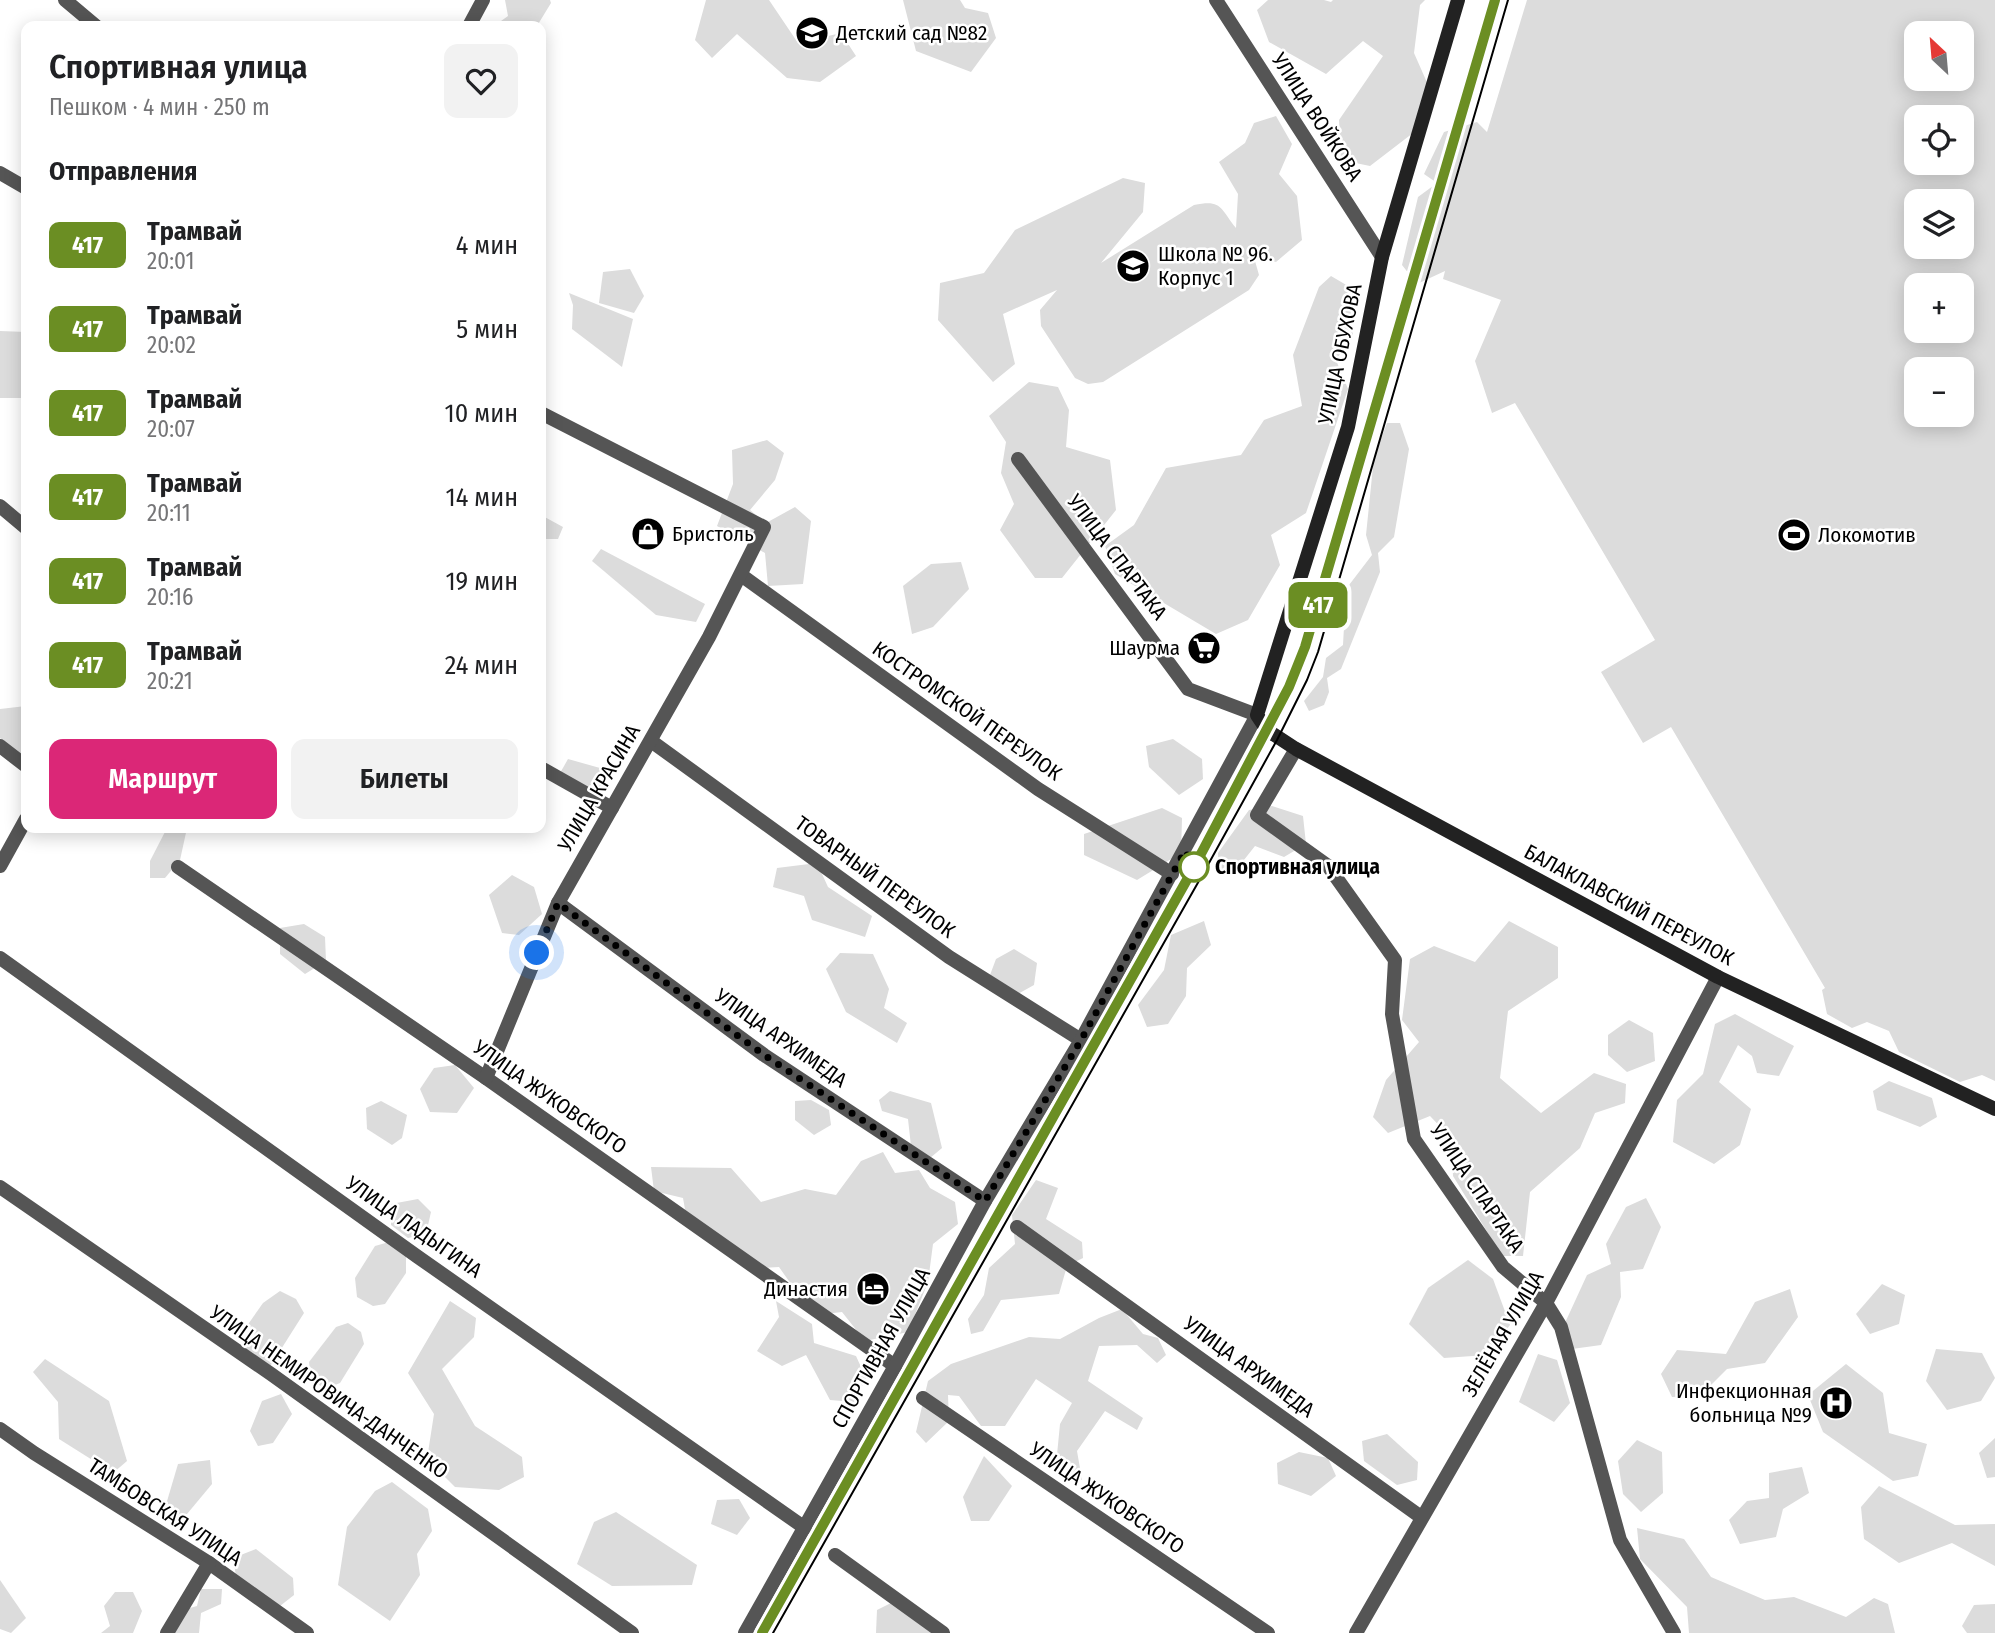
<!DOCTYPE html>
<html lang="ru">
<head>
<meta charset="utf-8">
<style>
  :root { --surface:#fff; --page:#f2f2f2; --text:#202124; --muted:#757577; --accent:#db2777 }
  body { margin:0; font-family:"Fira Sans Condensed",sans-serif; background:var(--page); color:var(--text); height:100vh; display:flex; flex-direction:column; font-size:26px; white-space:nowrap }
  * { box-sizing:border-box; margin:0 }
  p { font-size:23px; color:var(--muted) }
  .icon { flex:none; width:38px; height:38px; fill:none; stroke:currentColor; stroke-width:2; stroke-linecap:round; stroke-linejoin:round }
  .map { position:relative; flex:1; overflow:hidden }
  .side { position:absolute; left:21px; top:21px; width:525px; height:812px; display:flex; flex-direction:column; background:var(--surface); border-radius:14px; box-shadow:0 4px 18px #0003 }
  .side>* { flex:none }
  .badge { padding:0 14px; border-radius:10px; font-size:24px; line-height:46px }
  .needle { width:46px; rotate:334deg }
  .controls { position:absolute; left:1904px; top:21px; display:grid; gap:14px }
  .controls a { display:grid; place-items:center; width:70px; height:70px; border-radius:14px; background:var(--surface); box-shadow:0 4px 18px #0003; font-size:35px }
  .you { position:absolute; width:35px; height:35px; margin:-18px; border:5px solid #fff; border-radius:50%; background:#1a73e8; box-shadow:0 0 0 10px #1a73e833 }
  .map>.badge { position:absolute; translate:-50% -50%; box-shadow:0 0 0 4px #fff }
  h2 { padding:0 28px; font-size:26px; line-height:63px }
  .round { display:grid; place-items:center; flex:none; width:74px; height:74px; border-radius:14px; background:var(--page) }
  .head { display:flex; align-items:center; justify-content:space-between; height:119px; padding:0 28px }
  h1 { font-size:33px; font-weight:600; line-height:52px }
  .cta { display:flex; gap:14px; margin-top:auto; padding:14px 28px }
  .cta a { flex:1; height:80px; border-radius:14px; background:var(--accent); color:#fff; font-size:28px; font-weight:600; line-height:80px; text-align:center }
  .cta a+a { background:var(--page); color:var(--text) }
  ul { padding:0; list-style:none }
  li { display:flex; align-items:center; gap:21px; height:84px; padding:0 28px }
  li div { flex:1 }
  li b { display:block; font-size:26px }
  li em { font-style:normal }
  li .badge { min-width:77px; font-weight:700; text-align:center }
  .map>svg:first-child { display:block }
  .green { fill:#dcdcdc; fill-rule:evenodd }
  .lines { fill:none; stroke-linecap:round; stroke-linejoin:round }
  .street { stroke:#555; stroke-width:14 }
  .secondary { stroke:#222; stroke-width:14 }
  .tram { stroke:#000; stroke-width:2 }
  .line-casing { stroke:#fff; stroke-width:16 }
  .line { stroke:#6b8e23; stroke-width:10 }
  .walk { stroke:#000; stroke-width:7; stroke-dasharray:0 12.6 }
  .stop-dot { fill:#fff; stroke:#6b8e23; stroke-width:3.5 }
  .labels { text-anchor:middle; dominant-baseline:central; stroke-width:5; stroke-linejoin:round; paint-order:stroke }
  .poi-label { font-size:21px; fill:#000; stroke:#fff; text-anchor:start }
  .street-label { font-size:21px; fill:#000; stroke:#fff }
  .stop-label { font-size:21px; font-weight:bold; fill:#000; stroke:#fff; text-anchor:start }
</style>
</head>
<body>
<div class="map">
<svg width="1995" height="1633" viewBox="0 0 1995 1633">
  <rect width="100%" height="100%" fill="#fff"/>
  <g class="green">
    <polygon points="505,0 550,0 551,3 537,26 494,26 508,16"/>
    <polygon points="706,0 769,0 798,43 841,33 856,56 820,82 787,78 737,34 712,58 695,40"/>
    <polygon points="903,0 960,0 965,8 988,13 996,38 971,72 916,51"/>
    <polygon points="1268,0 1324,0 1331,2 1333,0 1425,0 1420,5 1414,53 1429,87 1413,133 1370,166 1341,160 1339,120 1383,56 1363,41 1326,74 1269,42 1257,10"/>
    <path d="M1527 0H1995V1081L1982 1075 1960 1082 1899 1052 1889 1031 1867 1022 1852 1028 1827 1014 1822 990 1825 988 1671 727 1643 743 1601 672 1655 640 1515 403 1492 413 1475 361 1501 300 1443 279 1445 271 1417 284 1402 265 1418 197 1437 183 1424 174 1444 132 1477 122 1487 132ZM1962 33V79H1916V33ZM1962 117V163H1916V117ZM1916 201H1962V247H1916ZM1916 285H1962V331H1916ZM1962 369V415H1916V369Z"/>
    <path d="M1276 116 1292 144 1279 174 1297 196 1302 240 1276 262 1253 254 1259 275 1249 290 1103 382 1088 384 1075 378 1041 326 1040 310 1057 290 1003 314 1015 364 993 382 938 320 940 283 984 273 1015 230 1123 178 1145 183 1143 212 1101 263 1194 205C1222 199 1220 208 1236 228L1238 194 1219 162 1245 143 1254 123Z"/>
    <polygon points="630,269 644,296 634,313 599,303 603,272"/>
    <polygon points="1331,276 1348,286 1353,335 1336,360 1348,389 1306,513 1271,535 1280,565 1248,620 1216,634 1115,574 1105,546 1134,525 1166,468 1241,455 1264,420 1302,406 1293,355 1319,287"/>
    <polygon points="569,293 633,319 622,367 572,329 573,305"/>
    <polygon points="0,331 26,332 26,398 0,398"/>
    <polygon points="1029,382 1058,387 1069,410 1066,447 1110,460 1116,510 1062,578 1035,578 1000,530 1014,504 1001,473 1006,442 989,416"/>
    <polygon points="1387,423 1400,423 1409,449 1394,537 1378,553 1380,572 1341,669 1327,678 1329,692 1324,705 1309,711 1304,701 1323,677 1326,658 1343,645 1346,589 1372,555 1366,535 1374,457"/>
    <polygon points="767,440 784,453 775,480 750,510 766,523 795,507 811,521 803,584 768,586 765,553 717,526 733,484 732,450"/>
    <polygon points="541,515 563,527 558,539 541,539"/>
    <polygon points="601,549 705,604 696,622 656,615 592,561"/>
    <polygon points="961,562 969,589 933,627 912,634 903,586 931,564"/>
    <polygon points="26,706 26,755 21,757 0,738 0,709"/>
    <polygon points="1173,739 1202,759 1203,779 1179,795 1149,767 1146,746"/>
    <polygon points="568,759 600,768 603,787 581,798 555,782"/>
    <polygon points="1272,806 1303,816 1306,844 1284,857 1255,846 1236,870 1219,871 1218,853 1249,810"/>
    <polygon points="1162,808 1182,818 1181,853 1137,880 1084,855 1084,834"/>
    <polygon points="167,828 187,828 180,860 165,878 150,878 150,861"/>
    <polygon points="817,863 828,887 872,916 865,937 812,920 804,896 773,887 777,868"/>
    <polygon points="512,875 534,887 542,914 519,935 502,933 489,895"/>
    <polygon points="1204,921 1211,945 1187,968 1186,996 1168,1024 1147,1027 1138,1005 1164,970 1171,935"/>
    <polygon points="1509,921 1558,947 1558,978 1508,1011 1500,1078 1541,1113 1594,1073 1626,1084 1625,1103 1595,1113 1580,1148 1530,1192 1523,1256 1502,1256 1453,1176 1451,1138 1430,1116 1388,1133 1373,1117 1386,1080 1419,1042 1402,1020 1410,959 1434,946 1475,962"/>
    <polygon points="304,924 325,937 326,961 305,974 280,954 280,928"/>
    <polygon points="1014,949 1037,963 1034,985 1009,999 987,983 996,959"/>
    <polygon points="840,953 873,954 889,989 884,1008 907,1023 897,1043 846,1012 826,969"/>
    <polygon points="1735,1014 1794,1046 1779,1076 1757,1073 1752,1056 1738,1045 1719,1082 1751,1109 1740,1145 1714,1164 1673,1142 1677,1100 1703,1074 1715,1024"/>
    <polygon points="1629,1020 1653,1033 1655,1061 1627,1072 1608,1055 1608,1035"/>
    <polygon points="455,1065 474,1088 457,1113 430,1112 420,1089 434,1068"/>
    <polygon points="1889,1081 1932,1098 1937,1117 1920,1127 1877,1110 1873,1091"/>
    <polygon points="890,1091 931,1103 942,1148 930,1158 911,1146 908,1119 882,1111 879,1100"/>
    <polygon points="811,1100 829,1110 831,1125 814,1135 795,1120 795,1101"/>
    <polygon points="381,1101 407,1115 402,1138 392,1145 367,1129 366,1108"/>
    <polygon points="883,1152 895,1173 919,1170 930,1188 955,1202 958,1224 933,1244 928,1282 908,1332 865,1341 842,1312 824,1314 798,1294 779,1267 762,1268 686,1215 683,1198 654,1191 651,1167 731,1168 761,1202 805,1189 836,1195 861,1161"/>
    <polygon points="1036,1180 1058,1188 1046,1219 1082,1242 1083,1258 1067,1266 1059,1294 1001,1300 983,1331 971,1334 968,1319 984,1295 989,1268 1015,1244 1012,1215"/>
    <polygon points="1646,1198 1661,1227 1643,1269 1620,1272 1621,1297 1601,1345 1572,1349 1564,1325 1587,1275 1611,1264 1606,1244 1626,1207"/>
    <polygon points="418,1199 431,1212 426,1234 408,1238 391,1225 391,1204"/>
    <polygon points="389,1242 406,1255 406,1273 385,1304 373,1306 357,1297 355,1278 375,1246"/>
    <polygon points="1468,1260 1493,1279 1510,1325 1487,1355 1444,1358 1409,1324 1428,1288"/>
    <polygon points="1882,1284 1905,1295 1899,1324 1870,1334 1856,1314"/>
    <polygon points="1790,1289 1798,1317 1765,1363 1727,1369 1700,1396 1672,1397 1661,1374 1677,1350 1726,1354 1755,1302"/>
    <polygon points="280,1291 296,1299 304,1313 271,1365 256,1367 243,1358 242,1333 263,1303"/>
    <polygon points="450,1301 476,1318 474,1337 442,1369 475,1426 522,1457 524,1477 499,1490 455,1487 427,1459 434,1414 408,1373"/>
    <polygon points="776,1301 812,1324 814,1343 856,1356 866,1378 854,1402 830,1400 806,1355 782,1366 757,1351 779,1317"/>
    <polygon points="1122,1309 1143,1334 1158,1338 1166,1355 1157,1363 1137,1345 1099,1346 1088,1381 1143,1418 1137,1430 1105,1411 1077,1451 1082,1480 1056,1465 1060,1424 1072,1403 1036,1379 1005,1426 981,1426 959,1396 948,1395 949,1421 926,1443 916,1432 928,1381 951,1364 1029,1337 1060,1339 1099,1318"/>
    <polygon points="348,1323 361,1332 364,1344 340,1383 325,1389 311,1379 309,1362 336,1327"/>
    <polygon points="1936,1349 1982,1353 1995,1378 1981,1401 1947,1410 1926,1381"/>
    <polygon points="1538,1354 1557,1360 1570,1403 1554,1422 1519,1402"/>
    <polygon points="45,1359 109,1401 127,1461 113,1473 59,1439 58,1402 33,1372"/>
    <polygon points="1846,1364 1883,1393 1889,1433 1927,1444 1918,1476 1893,1481 1823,1432 1808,1395"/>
    <polygon points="281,1394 292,1414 273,1443 258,1446 250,1431 262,1401"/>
    <polygon points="1387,1434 1418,1462 1417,1480 1397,1485 1364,1461 1362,1441"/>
    <polygon points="1995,1438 1995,1477 1987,1478 1979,1453"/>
    <polygon points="1637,1440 1662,1452 1663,1493 1641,1512 1623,1494 1618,1461"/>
    <polygon points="1299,1452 1328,1458 1336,1476 1311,1496 1278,1484 1277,1463"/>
    <polygon points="984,1456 1012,1486 989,1521 971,1521 963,1497"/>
    <polygon points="210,1460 212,1484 182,1520 165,1508 178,1464"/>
    <polygon points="1802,1467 1809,1493 1783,1509 1776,1537 1740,1544 1729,1520 1747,1501 1769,1498 1769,1473"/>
    <polygon points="392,1482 428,1509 432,1531 417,1554 420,1575 390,1621 338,1585 347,1527 375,1491"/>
    <polygon points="1879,1486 1955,1525 1995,1524 1995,1566 1952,1543 1899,1563 1864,1539 1861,1507"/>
    <polygon points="739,1499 750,1518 737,1535 711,1524 717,1500"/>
    <polygon points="616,1512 697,1565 692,1585 612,1586 577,1564 594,1522"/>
    <polygon points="1637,1528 1684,1539 1711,1577 1765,1600 1794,1597 1846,1617 1874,1598 1888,1604 1895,1633 1689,1633 1687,1607 1640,1559"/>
    <polygon points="256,1549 293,1578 294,1595 280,1606 236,1576 233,1558"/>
    <polygon points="0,1580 26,1618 11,1633 0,1629"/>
    <polygon points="201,1589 222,1589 221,1604 201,1613 199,1633 163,1633 176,1612 197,1606"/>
    <polygon points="115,1592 133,1592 142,1611 133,1633 101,1633 110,1626 104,1606"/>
    <polygon points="893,1602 935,1633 876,1633 877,1610"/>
    <polygon points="1995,1604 1995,1633 1967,1633 1962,1626 1974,1605"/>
  </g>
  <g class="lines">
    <g class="street">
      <polyline points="65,0 96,26"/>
      <polyline points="1216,0 1382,257"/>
      <polyline points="469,26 483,0"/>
      <polyline points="0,173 26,188"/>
      <polyline points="0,506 26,528"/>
      <polyline points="741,575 1038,789 1172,874"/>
      <polyline points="651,741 949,957 1081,1040"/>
      <polyline points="0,746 26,766"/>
      <polyline points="1296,749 1257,815 1328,866 1395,960 1392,1014 1414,1139 1503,1267 1546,1303 1561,1327 1620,1540 1674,1633"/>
      <polyline points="541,768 612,808"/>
      <polyline points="0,866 26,819"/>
      <polyline points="178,867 486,1078 895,1366"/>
      <polyline points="558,903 764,1055 985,1201"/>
      <polyline points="0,958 418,1257 805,1528"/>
      <polyline points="486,1078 558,903 709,637 764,527 541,413"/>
      <polyline points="0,1187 271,1374 632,1633"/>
      <polyline points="1017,1227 1421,1517"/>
      <polyline points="923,1398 1268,1633"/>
      <polyline points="0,1429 34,1453 209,1563 307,1633"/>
      <polyline points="835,1555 943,1633"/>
      <polyline points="167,1633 209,1563"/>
      <polyline points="745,1633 895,1366 985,1201 1081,1040 1257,715 1188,689 1018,459"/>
      <polyline points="1356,1633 1546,1303 1718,977"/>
    </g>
    <polyline class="secondary" points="1458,0 1382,257 1348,427 1257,715 1267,730 1296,749 1718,977 1995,1109"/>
    <g class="tram">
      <polyline points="1005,1203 1193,869 1289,687 1305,647 1495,0"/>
      <polyline points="773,1633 1204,872 1277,740 1307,680 1318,652 1508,0"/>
    </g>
  </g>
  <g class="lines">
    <defs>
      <polyline id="line" points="762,1633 1193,869 1289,687 1305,647 1495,0"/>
    </defs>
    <use href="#line" class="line-casing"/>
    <use href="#line" class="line"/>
    <polyline class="walk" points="537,953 558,903 764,1055 985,1201 1081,1040 1185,851 1194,867"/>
  </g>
  <defs>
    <symbol id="school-disc" viewBox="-11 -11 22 22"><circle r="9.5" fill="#000" stroke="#fff"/><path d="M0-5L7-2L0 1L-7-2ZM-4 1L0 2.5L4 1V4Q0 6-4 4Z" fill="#fff"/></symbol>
    <symbol id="shop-disc" viewBox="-11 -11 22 22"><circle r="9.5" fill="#000" stroke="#fff"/><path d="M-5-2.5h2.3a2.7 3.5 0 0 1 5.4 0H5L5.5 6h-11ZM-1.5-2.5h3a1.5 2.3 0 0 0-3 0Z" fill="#fff"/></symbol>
    <symbol id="stadium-disc" viewBox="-11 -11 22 22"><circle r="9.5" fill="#000" stroke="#fff"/><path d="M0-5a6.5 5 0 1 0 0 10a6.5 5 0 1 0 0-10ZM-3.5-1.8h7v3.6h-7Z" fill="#fff"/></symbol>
    <symbol id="supermarket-disc" viewBox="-11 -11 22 22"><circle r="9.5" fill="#000" stroke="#fff"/><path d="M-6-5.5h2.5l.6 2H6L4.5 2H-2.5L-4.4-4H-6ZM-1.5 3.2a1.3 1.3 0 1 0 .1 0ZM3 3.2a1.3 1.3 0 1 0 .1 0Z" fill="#fff"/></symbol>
    <symbol id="hotel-disc" viewBox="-11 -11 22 22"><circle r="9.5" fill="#000" stroke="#fff"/><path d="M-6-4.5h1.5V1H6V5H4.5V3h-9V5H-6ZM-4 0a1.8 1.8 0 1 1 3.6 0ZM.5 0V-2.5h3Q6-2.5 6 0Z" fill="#fff"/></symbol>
    <symbol id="hospital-disc" viewBox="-11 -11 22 22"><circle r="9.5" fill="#000" stroke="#fff"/><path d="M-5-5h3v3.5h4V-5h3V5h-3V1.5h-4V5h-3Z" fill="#fff"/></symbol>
  </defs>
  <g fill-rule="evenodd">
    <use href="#school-disc" x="793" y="14" width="38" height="38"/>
    <use href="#school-disc" x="1114" y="247" width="38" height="38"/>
    <use href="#shop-disc" x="629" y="515" width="38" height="38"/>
    <use href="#stadium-disc" x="1775" y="516" width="38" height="38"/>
    <use href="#supermarket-disc" x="1185" y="629" width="38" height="38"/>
    <use href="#hotel-disc" x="854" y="1270" width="38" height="38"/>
    <use href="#hospital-disc" x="1817" y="1384" width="38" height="38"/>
  </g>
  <circle class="stop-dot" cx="1194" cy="867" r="14"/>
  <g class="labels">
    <g class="poi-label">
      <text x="836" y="33">Детский сад №82</text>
      <text x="1158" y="254">Школа № 96.<tspan x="1158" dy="24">Корпус 1</tspan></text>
      <text x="672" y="534">Бристоль</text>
      <text x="1818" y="535">Локомотив</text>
      <text x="1180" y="648" text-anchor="end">Шаурма</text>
      <text x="848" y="1289" text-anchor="end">Династия</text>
      <text x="1812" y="1391" text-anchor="end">Инфекционная<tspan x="1812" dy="24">больница №9</tspan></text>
    </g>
    <g class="street-label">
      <text transform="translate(1317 117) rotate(57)">УЛИЦА ВОЙКОВА</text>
      <text transform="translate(1340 354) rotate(-78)">УЛИЦА ОБУХОВА</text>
      <text transform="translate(1117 557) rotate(53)">УЛИЦА СПАРТАКА</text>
      <text transform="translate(967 711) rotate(35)">КОСТРОМСКОЙ ПЕРЕУЛОК</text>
      <text transform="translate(599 788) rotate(-60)">УЛИЦА КРАСИНА</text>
      <text transform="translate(875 877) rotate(36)">ТОВАРНЫЙ ПЕРЕУЛОК</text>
      <text transform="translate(1629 905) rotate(28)">БАЛАКЛАВСКИЙ ПЕРЕУЛОК</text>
      <text transform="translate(781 1038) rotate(35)">УЛИЦА АРХИМЕДА</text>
      <text transform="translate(550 1097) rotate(35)">УЛИЦА ЖУКОВСКОГО</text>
      <text transform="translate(1477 1188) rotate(56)">УЛИЦА СПАРТАКА</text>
      <text transform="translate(414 1227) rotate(35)">УЛИЦА ЛАДЫГИНА</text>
      <text transform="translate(1503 1334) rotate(-60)">ЗЕЛЁНАЯ УЛИЦА</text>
      <text transform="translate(881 1348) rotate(-61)">СПОРТИВНАЯ УЛИЦА</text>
      <text transform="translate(1249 1367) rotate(36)">УЛИЦА АРХИМЕДА</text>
      <text transform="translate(329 1392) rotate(35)">УЛИЦА НЕМИРОВИЧА-ДАНЧЕНКО</text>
      <text transform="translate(1107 1498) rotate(34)">УЛИЦА ЖУКОВСКОГО</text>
      <text transform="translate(165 1512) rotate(33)">ТАМБОВСКАЯ УЛИЦА</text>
    </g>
    <g class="stop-label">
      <text x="1215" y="867">Спортивная улица</text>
    </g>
  </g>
</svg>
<div class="controls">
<a><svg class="needle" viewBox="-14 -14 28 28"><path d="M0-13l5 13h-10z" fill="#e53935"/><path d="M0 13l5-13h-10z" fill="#757577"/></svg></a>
<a><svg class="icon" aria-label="locate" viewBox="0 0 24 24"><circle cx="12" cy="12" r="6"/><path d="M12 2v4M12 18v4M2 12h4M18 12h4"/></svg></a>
<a><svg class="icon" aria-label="layers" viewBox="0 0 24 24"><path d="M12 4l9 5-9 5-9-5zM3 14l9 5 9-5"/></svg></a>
<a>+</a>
<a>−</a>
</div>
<div class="you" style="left:537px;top:953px"></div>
<b class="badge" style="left:1318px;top:605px;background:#6b8e23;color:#fff">417</b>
<section class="side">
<div class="head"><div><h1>Спортивная улица</h1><p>Пешком · 4 мин · 250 m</p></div><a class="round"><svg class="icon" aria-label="heart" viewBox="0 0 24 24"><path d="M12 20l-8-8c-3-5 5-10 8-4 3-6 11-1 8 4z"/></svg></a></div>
<h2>Отправления</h2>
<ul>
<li><span class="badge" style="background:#6b8e23;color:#fff">417</span><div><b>Трамвай</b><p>20:01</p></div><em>4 мин</em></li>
<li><span class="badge" style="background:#6b8e23;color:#fff">417</span><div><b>Трамвай</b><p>20:02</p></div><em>5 мин</em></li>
<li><span class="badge" style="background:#6b8e23;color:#fff">417</span><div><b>Трамвай</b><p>20:07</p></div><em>10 мин</em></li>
<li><span class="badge" style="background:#6b8e23;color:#fff">417</span><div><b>Трамвай</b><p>20:11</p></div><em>14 мин</em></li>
<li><span class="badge" style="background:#6b8e23;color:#fff">417</span><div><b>Трамвай</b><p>20:16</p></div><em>19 мин</em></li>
<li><span class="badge" style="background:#6b8e23;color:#fff">417</span><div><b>Трамвай</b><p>20:21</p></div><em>24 мин</em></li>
</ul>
<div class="cta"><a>Маршрут</a><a>Билеты</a></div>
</section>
</div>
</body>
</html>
